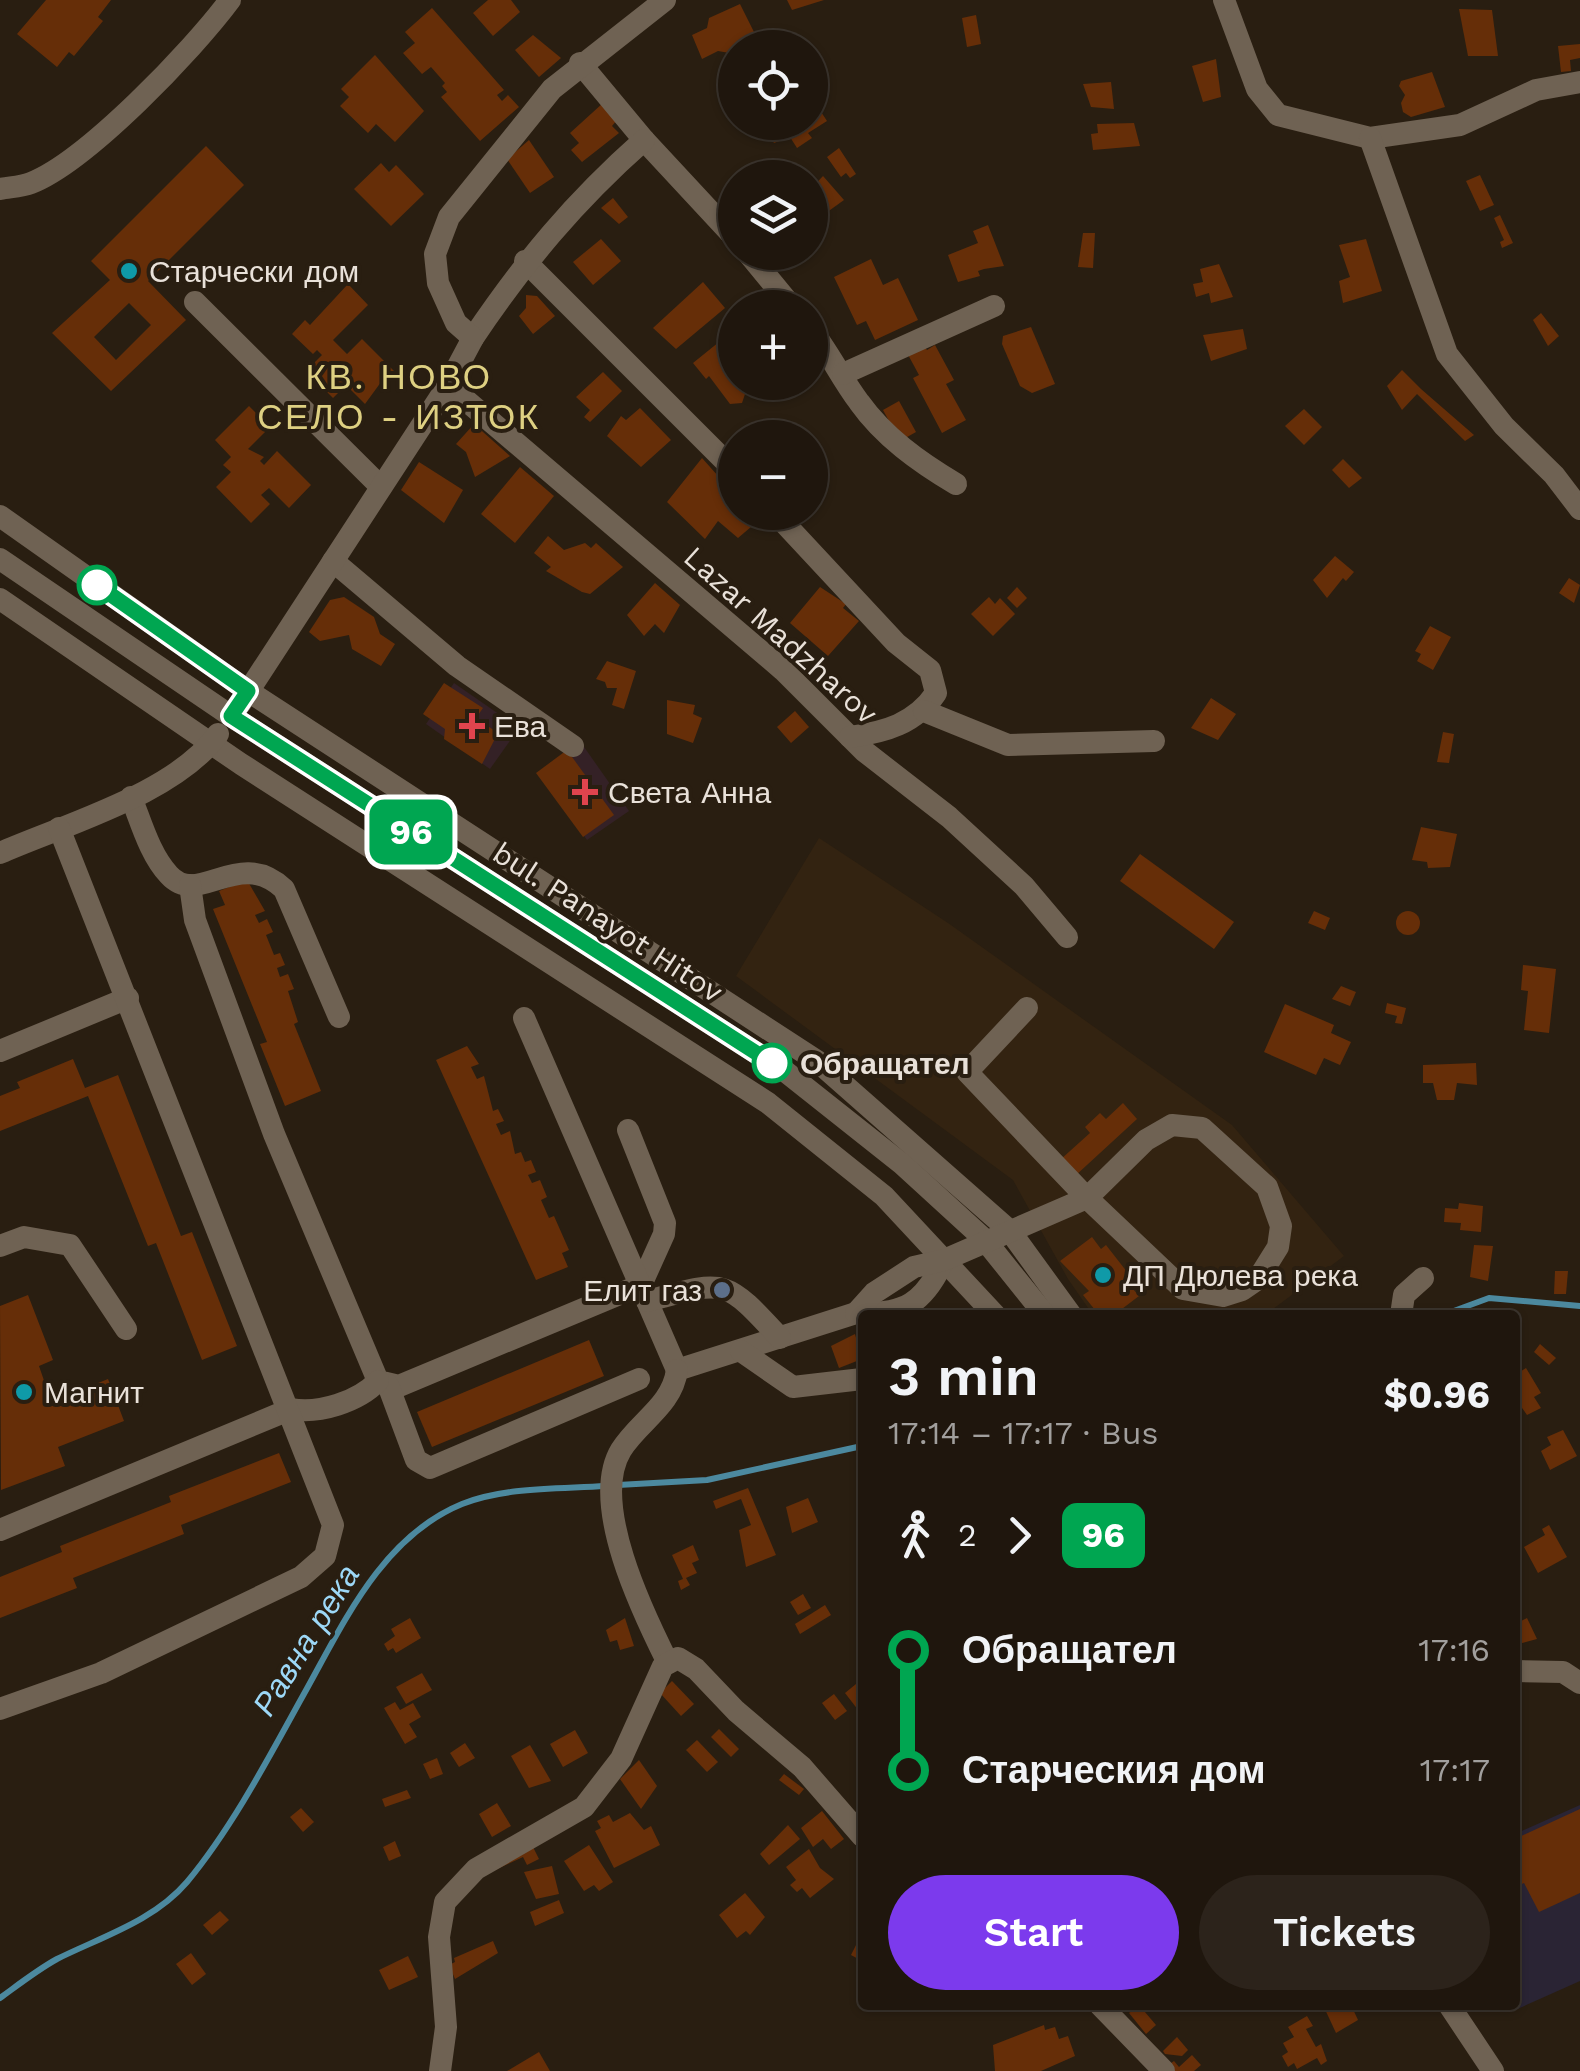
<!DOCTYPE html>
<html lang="en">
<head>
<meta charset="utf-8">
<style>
  :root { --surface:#1f160d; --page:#2c231b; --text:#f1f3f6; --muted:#a19f9d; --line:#3c352e; --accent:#7c3aed }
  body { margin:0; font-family:"Work Sans",sans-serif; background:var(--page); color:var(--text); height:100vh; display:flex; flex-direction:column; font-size:38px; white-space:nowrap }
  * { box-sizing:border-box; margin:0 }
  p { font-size:32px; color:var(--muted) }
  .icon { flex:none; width:55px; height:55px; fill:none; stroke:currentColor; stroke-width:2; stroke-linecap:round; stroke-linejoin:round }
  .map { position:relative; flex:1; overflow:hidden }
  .drawer { position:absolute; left:858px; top:1310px; width:662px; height:700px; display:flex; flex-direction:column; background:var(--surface); border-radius:10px; box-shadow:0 2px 8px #0004,0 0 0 2px var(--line) }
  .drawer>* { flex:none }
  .badge { padding:0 20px; border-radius:15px; font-size:35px; line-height:65px }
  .fabs { position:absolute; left:718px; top:30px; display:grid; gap:20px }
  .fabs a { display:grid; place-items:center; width:110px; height:110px; border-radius:50%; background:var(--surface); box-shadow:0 2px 8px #0004,0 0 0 2px var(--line); font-size:50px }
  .map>.badge { position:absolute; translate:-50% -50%; box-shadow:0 0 0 5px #fff }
  .legs { display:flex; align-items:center; gap:15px; height:110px; padding:0 30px; font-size:32px }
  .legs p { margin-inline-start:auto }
  .summary { display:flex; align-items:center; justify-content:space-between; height:170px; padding:0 30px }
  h1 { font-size:55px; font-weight:600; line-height:75px }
  .button { display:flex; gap:20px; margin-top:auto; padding:20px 30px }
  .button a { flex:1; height:115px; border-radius:60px; background:var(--accent); color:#fff; font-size:40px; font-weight:600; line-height:115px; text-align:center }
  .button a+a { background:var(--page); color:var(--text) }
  ul { padding:0 30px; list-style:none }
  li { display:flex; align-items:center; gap:35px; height:120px; font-size:38px }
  li i { display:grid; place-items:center; width:15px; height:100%; margin:0 12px; background:currentColor }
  li i::after { content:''; width:25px; height:25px; margin:-12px; border:8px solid; border-radius:50%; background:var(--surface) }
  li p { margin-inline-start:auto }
  li:first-child i { background:linear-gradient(#0000 50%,currentColor 0) }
  li:last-child i { background:linear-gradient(currentColor 50%,#0000 0) }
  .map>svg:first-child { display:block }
  .commercial { fill:#2a2434 }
  .built { fill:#332311 }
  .medical { fill:#342126 }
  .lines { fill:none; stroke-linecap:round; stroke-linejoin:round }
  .stream { stroke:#4c899f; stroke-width:6 }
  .building { fill:#662e08; fill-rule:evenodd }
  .minor { stroke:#6f6253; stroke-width:22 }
  .line-1-casing { stroke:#fff; stroke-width:22 }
  .line-1 { stroke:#00a651; stroke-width:15 }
  .culture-dot { fill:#0f9aa8; stroke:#291e11; stroke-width:4 }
  .stop-1-dot { fill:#fff; stroke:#00a651; stroke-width:5 }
  .health-dot { fill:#e0444e; stroke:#291e11; stroke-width:4 }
  .service-dot { fill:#5c6f8a; stroke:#291e11; stroke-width:4 }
  .labels { text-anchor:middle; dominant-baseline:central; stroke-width:8; stroke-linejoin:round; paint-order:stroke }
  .poi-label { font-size:30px; fill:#e9e1d9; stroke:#291e11; text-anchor:start }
  .street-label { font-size:30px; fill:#e9e1d9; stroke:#291e11 }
  .stop-label { font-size:30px; font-weight:bold; fill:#e9e1d9; stroke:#291e11; text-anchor:start }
  .water-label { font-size:32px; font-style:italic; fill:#9dd8f7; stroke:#291e11 }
  .quarter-label { font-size:35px; letter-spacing:2.5px; fill:#ded082; stroke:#291e11 }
</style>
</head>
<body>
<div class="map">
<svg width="1580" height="2071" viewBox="0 0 1580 2071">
  <rect width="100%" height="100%" fill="#291e11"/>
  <polygon class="commercial" points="1580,1805 1580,1981 1513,2011 1509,2005 1515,2005 1515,1834"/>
  <polygon class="built" points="819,838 948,923 1232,1125 1344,1256 1265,1315 1093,1315 1068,1279 1013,1180 736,976"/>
  <g class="medical">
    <polygon points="454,683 519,728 490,769 426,724"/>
    <polygon points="582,744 629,811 587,840 540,774"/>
  </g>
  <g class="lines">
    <g class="stream">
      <polyline points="1443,1315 1489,1298 1580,1306"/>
      <polyline points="618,1485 707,1480 862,1446"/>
      <path d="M0 1998C18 1985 37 1970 57 1959 101 1937 154 1921 187 1882 231 1829 267 1761 300 1701 341 1629 379 1538 462 1504 504 1487 560 1489 605 1486"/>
    </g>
  </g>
  <g class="building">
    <polygon points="46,0 111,0 98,17 103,21 74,56 69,52 57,67 17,34"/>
    <polygon points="488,0 511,0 520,12 493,36 473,13"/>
    <polygon points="787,0 824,0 792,10"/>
    <polygon points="740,4 759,42 735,48 735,54 718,51 702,59 692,35 707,28 709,18"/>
    <polygon points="432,8 504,90 497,95 502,101 508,95 519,107 480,141 441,97 447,92 442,86 445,83 431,67 422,74 403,53 415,43 405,32"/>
    <polygon points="1459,9 1492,10 1498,56 1468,56"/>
    <polygon points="976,15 981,44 967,47 962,18"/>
    <polygon points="533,35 561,58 539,77 515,50"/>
    <polygon points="1580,44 1580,58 1570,60 1571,71 1561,72 1558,46"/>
    <polygon points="375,55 424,111 395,142 376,124 368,133 340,106 349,97 341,89"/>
    <polygon points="1216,59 1221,97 1203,102 1192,66"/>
    <polygon points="1432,72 1445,107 1411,117 1403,112 1401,103 1405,95 1399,86 1401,81"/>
    <polygon points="1111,82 1114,109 1091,107 1083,84"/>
    <polygon points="810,95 827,121 808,133 812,138 797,148 790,137 774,143 765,129 770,122 810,122"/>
    <polygon points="603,103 617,120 612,126 619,133 582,162 571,150 579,143 570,133"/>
    <polygon points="1134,123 1140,146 1093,150 1091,134 1098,133 1097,124"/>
    <polygon points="529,140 554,177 530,193 507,159"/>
    <path d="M206 146 244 185 148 281 186 320 111 391 52 333 110 280 91 261ZM129 303 151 325 116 360 94 337Z"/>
    <polygon points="839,148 856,174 850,178 846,173 841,177 827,157"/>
    <polygon points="381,163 389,172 396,165 424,194 391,226 354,189"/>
    <polygon points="1480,175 1494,205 1480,211 1466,181"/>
    <polygon points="823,176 844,200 819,218 810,209 810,190"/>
    <polygon points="613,198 628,217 619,224 601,208"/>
    <polygon points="1500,215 1513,243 1502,248 1500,242 1504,240 1494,218"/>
    <polygon points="988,225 1004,266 984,269 978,271 980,276 958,282 948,255 978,243 973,231"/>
    <polygon points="1083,233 1095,233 1093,268 1078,267"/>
    <polygon points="601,239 621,261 593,285 573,262"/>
    <polygon points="1366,239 1382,291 1343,303 1339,281 1350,277 1339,245"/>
    <polygon points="871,259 883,285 898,278 918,320 875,340 866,321 857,325 834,277"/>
    <polygon points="1219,264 1233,297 1211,303 1209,293 1196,297 1193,284 1203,282 1200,269"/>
    <polygon points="703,282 725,308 676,349 653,328"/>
    <polygon points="348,284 368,305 333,340 347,354 362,339 396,373 387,382 384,378 365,404 346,385 333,398 306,371 322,355 317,350 313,354 292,334 305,320 310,325"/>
    <polygon points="526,295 537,296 555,316 533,334 519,316 526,308"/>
    <polygon points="1541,313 1559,336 1548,346 1533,320"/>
    <polygon points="1031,327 1055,384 1032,393 1020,386 1002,344 1003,336"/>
    <polygon points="1243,329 1247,349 1211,361 1203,335"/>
    <polygon points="719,342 734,355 730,358 735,382 749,382 742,403 730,404 709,376 706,379 693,363"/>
    <polygon points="921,342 927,350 935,345 954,380 946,384 966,420 942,433 913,378 919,375 906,351"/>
    <polygon points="1402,370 1421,389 1474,435 1465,441 1417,394 1402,410 1387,386"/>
    <polygon points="603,372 622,391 590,422 584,417 590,410 576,397"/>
    <polygon points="899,401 916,432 900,441 883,410"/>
    <polygon points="249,406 270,427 248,449 264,457 260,461 264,465 277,451 311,485 289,508 269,488 261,495 270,504 251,523 216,487 231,472 223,465 231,457 215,440"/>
    <polygon points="640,408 671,440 641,467 607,436 621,416 626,420"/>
    <polygon points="1304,409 1322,427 1304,445 1285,426"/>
    <polygon points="776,423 783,438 746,438"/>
    <polygon points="474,424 510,456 475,477 466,452 456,444"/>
    <polygon points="702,458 735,495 735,512 750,512 758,521 738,538 718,521 705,539 667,502"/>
    <polygon points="1343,459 1362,478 1349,488 1332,470"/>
    <polygon points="419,462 463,490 444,523 401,490"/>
    <polygon points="520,467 554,496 515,543 481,514"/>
    <polygon points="548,536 564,550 585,543 591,548 596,543 623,567 590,594 582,592 546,571 551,567 534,553"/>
    <polygon points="1335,556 1354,572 1346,581 1343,578 1327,598 1313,580"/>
    <polygon points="1569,578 1580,585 1574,603 1559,593"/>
    <polygon points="655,583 680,605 664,633 655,624 644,636 627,615"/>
    <polygon points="820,587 846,604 843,608 859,621 828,656 790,623"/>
    <polygon points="1017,587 1027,598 1017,608 1007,598"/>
    <polygon points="344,597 374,617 380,634 395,644 381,666 352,649 349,635 320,641 309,632 330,600"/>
    <polygon points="989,597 995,604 1000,598 1015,614 993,636 971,614"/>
    <polygon points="1430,626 1451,637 1433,670 1417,661 1421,654 1415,651"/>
    <polygon points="607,661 636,671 624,709 612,705 617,688 607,688 605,682 596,679"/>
    <polygon points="444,683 483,708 476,718 498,733 482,764 444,739 445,729 423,714"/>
    <polygon points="1211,698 1236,714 1218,740 1191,728"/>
    <polygon points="667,700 695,705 693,714 702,718 693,743 667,734"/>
    <polygon points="795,711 809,727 791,743 777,727"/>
    <polygon points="1443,732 1454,734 1449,763 1437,762"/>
    <polygon points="567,750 614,815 583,837 536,773"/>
    <polygon points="1421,827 1457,834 1450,867 1428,868 1427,862 1412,860"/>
    <polygon points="1140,854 1234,922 1214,949 1120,881"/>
    <polygon points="247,880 265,911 255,915 259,923 267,919 273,932 266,935 274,955 280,953 285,965 277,968 280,977 288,974 294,989 288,991 298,1022 294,1024 321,1091 285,1106 260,1044 267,1042 213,909 225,905 219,891"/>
    <polygon points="1314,911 1330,918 1325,930 1308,923"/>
    <circle cx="1408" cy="923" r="12"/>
    <polygon points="1523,965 1556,969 1549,1033 1524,1030 1528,991 1521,990"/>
    <polygon points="1341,986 1356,992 1350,1006 1332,999"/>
    <polygon points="1387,1003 1406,1008 1402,1024 1395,1023 1397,1016 1385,1013"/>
    <polygon points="1285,1004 1334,1025 1331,1033 1351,1042 1340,1065 1324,1058 1316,1075 1264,1052"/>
    <polygon points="467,1046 479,1064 471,1067 477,1079 484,1076 493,1111 498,1109 504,1121 496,1124 501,1135 510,1131 515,1154 521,1152 525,1162 531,1160 536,1172 528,1175 532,1183 540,1180 547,1197 541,1200 549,1218 554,1216 569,1250 562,1253 568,1267 536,1280 436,1060"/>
    <polygon points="73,1059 85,1088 118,1075 181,1236 192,1232 237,1346 202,1360 156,1243 148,1246 88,1096 0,1131 0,1096 20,1088 17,1082"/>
    <polygon points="1476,1063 1477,1085 1457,1083 1454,1100 1437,1100 1433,1083 1423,1083 1423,1065"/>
    <polygon points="1123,1103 1137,1119 1075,1176 1060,1160 1090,1133 1085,1127 1100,1113 1106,1119"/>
    <polygon points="1459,1203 1483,1206 1481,1232 1460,1230 1461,1223 1444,1222 1445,1208 1458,1209"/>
    <polygon points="1092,1237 1101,1249 1106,1245 1131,1277 1126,1281 1139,1296 1114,1315 1099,1315 1083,1295 1089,1291 1060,1261"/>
    <polygon points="1474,1245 1493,1246 1488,1281 1470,1277"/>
    <polygon points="1555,1271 1568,1271 1566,1294 1554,1294"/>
    <polygon points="28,1295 53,1360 39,1366 49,1395 63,1390 66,1396 108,1379 124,1421 58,1447 65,1466 1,1490 0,1306"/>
    <polygon points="855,1334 862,1359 839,1368 831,1346"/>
    <polygon points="589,1340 604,1376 432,1447 417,1412"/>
    <polygon points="1540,1344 1556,1358 1549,1365 1534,1352"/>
    <polygon points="1526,1368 1541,1393 1534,1397 1541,1408 1527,1415 1515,1398 1515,1375"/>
    <polygon points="1563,1430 1577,1456 1550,1470 1541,1451 1551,1445 1547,1437"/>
    <polygon points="279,1453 291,1482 181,1525 184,1534 73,1578 77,1588 0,1618 0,1577 62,1552 60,1546 171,1502 169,1496"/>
    <polygon points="748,1488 776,1555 746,1567 739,1530 751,1525 741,1499 716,1509 713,1501"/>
    <polygon points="808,1498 818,1522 792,1533 786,1507"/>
    <polygon points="1549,1525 1567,1557 1538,1573 1524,1547 1545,1535 1542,1529"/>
    <polygon points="693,1545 699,1560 692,1563 697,1573 686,1578 690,1585 681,1590 678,1581 683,1579 672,1555"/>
    <polygon points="803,1594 811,1608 798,1615 790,1602"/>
    <polygon points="825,1605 831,1615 800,1634 795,1624"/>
    <polygon points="1515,1616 1519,1622 1527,1618 1537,1639 1515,1645"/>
    <polygon points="410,1618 421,1638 396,1653 393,1648 388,1651 384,1644 395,1636 391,1629"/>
    <polygon points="625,1618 634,1646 620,1650 617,1640 610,1642 606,1630"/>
    <polygon points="422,1673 432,1690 406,1704 396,1687"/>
    <polygon points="672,1681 694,1704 681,1716 660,1693"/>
    <polygon points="856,1684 862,1691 862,1715 845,1693"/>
    <polygon points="834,1694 847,1711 835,1720 822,1703"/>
    <polygon points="395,1702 400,1710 413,1703 421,1717 409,1724 417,1737 405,1744 384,1708"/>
    <polygon points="719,1729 739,1749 731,1757 711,1737"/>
    <polygon points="575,1730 588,1753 563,1767 550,1744"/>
    <polygon points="697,1740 718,1762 707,1772 686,1750"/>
    <polygon points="465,1743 475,1758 459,1767 450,1753"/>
    <polygon points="530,1745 551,1781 529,1788 511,1756"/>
    <polygon points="437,1758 443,1774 430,1779 423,1764"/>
    <polygon points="639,1760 657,1786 641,1809 620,1779"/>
    <polygon points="784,1774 804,1789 799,1795 779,1780"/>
    <polygon points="407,1790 411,1798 385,1807 382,1799"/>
    <polygon points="497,1803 511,1826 492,1837 479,1814"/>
    <polygon points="301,1808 314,1822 303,1832 290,1817"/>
    <polygon points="1580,1809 1580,1893 1539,1912 1524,1883 1515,1887 1515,1853 1522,1849 1517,1838"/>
    <polygon points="822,1811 844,1839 831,1849 823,1839 813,1847 801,1828"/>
    <polygon points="630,1813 644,1830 651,1826 660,1845 614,1868 595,1831 601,1828 597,1821 609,1815 613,1822"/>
    <polygon points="788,1825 800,1839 769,1865 760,1854"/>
    <polygon points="395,1841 401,1856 389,1861 383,1847"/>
    <polygon points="531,1843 539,1859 527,1865 523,1857 491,1872"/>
    <polygon points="589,1845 613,1882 599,1891 594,1885 584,1891 564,1861"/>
    <polygon points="809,1849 820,1868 834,1879 810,1898 802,1888 797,1892 790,1885 796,1880 786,1867"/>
    <polygon points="552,1866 559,1894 536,1899 524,1872"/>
    <polygon points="745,1893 765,1917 750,1935 746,1931 737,1938 719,1915"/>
    <polygon points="559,1900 564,1913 535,1926 530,1912"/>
    <polygon points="220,1911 229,1920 212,1935 203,1925"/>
    <polygon points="862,1933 862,1961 851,1955"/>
    <polygon points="493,1941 498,1953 455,1979 449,1965 455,1962 454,1958"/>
    <polygon points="191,1953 206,1974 192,1985 176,1964"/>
    <polygon points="408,1956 418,1977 389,1990 379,1970"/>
    <polygon points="1139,2005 1156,2025 1146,2034 1129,2013"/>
    <polygon points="1323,2005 1351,2005 1358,2020 1336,2033"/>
    <polygon points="1307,2016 1313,2026 1306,2029 1316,2047 1321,2044 1327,2061 1321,2065 1317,2058 1297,2069 1294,2063 1288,2067 1282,2056 1288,2052 1283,2043 1294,2037 1288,2027"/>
    <polygon points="1044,2025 1045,2030 1055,2027 1059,2039 1068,2036 1075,2056 1041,2071 995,2071 993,2045"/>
    <polygon points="1177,2037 1188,2050 1182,2056 1165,2054 1163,2051"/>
    <polygon points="539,2052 550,2071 507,2071"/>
    <polygon points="1192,2055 1201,2065 1194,2071 1172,2071 1167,2066 1174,2061 1179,2067"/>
  </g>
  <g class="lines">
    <g class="minor">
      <polyline points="1224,0 1257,89 1278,115 1370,138 1460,125 1536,90 1580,82"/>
      <polyline points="580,63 644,140 735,238"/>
      <polyline points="1370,138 1447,354 1504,426 1554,475 1580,509"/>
      <path d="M0 189C10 187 21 187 31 183 87 161 193 50 230 0"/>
      <polyline points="747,252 793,308"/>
      <polyline points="525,261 735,471"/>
      <polyline points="195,302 381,487"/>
      <path d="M810 328C829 352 841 378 859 402 884 437 919 462 956 484"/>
      <path d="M473 338C525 261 574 202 644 140"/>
      <polyline points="843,374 994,306"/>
      <polyline points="448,385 783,670 864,751 949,817 1024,886 1067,937"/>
      <path d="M774 512 896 643 930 670 936 693C915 724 885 732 850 737"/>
      <polyline points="0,516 248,691 817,1061 1010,1231 1071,1315"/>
      <polyline points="0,559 231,716 786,1072 902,1164 984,1239 1045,1315"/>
      <polyline points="333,561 457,666 573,746"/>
      <polyline points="0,599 241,764 768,1103 884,1196 995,1315"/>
      <polyline points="240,704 448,385 473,338 456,323 438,283 435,254 449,217 552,89 665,0"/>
      <polyline points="924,711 1008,745 1154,741"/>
      <path d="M131 797C141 822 150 855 169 875 199 908 238 846 284 889L339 1017"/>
      <path d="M0 853C66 824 176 793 218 734"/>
      <polyline points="190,885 195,920 274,1134 378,1381 399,1386 641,1285 664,1234 665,1223 628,1130"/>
      <path d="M524 1018 677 1370 856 1313C905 1315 924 1303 944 1260"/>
      <polyline points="0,1051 128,998"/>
      <polyline points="0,1246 24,1237 70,1245 126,1329"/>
      <path d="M647 1301C726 1280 724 1277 780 1338"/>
      <polyline points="856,1313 874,1293 914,1267 944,1260 1087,1198 1146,1140 1172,1125 1202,1128 1267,1187 1281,1226 1278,1247 1258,1279 1242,1290 1223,1296 1183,1289 1087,1198 967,1072 1027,1008"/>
      <polyline points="1401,1315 1404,1295 1423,1278"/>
      <polyline points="741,1351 793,1387 862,1379"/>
      <polyline points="388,1385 416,1460 430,1468 639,1379"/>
      <path d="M0 1530 291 1409C319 1414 358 1402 378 1381"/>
      <path d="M668 1663C643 1613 589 1503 621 1450 639 1421 672 1406 677 1370"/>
      <polyline points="1515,1671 1563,1672 1580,1683"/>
      <polyline points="0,1709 101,1673 301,1577 325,1556 333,1525 59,828"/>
      <polyline points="1100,2005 1164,2071"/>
      <polyline points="1449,2005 1493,2071"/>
      <polyline points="440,2071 446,2027 439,1937 445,1902 476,1869 584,1807 621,1759 663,1666 678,1658 696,1669 736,1711 802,1767 862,1836"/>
    </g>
  </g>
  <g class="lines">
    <defs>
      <polyline id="line-1" points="97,585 248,691 231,716 772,1063"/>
    </defs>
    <use href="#line-1" class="line-1-casing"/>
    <use href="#line-1" class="line-1"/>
  </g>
  <g class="culture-dot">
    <circle cx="129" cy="271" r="10"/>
    <circle cx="1103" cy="1275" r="10"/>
    <circle cx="24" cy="1392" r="10"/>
  </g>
  <g class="stop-1-dot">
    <circle cx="97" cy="585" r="18"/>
    <circle cx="772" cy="1063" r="18"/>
  </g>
  <g class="health-dot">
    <path d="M467 711h10v10h10v10h-10v10h-10v-10h-10v-10h10z"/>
    <path d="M580 777h10v10h10v10h-10v10h-10v-10h-10v-10h10z"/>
  </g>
  <circle class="service-dot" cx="722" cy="1290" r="10"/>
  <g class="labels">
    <g class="poi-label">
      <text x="149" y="271">Старчески дом</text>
      <text x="494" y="726">Ева</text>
      <text x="608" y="792">Света Анна</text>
      <text x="1123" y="1275">ДП Дюлева река</text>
      <text x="702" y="1290" text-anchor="end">Елит газ</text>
      <text x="44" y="1392">Магнит</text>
    </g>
    <g class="street-label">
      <text transform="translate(781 635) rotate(42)">Lazar Madzharov</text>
      <text transform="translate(608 922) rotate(33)">bul. Panayot Hitov</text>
    </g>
    <g class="stop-label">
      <text x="800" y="1063">Обращател</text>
    </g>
    <g class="water-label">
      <text transform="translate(306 1640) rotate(-58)">Равна река</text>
    </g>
    <g class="quarter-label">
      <text x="399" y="377">КВ. НОВО<tspan x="399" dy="40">СЕЛО - ИЗТОК</tspan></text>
    </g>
  </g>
</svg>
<div class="fabs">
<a><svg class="icon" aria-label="locate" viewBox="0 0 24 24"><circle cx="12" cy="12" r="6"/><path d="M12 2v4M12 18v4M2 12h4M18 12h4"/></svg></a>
<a><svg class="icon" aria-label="layers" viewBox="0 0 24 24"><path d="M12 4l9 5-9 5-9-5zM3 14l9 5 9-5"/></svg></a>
<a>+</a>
<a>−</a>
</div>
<b class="badge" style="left:411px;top:832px;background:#00a651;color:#fff">96</b>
<section class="drawer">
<div class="summary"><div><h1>3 min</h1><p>17:14 – 17:17 · Bus</p></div><b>$0.96</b></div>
<div class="legs"><svg class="icon" aria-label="walk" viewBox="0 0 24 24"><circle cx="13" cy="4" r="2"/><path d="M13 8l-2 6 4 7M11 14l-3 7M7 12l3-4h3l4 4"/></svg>2<svg class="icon" aria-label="forward" viewBox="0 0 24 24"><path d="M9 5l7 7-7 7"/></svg><b class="badge" style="background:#00a651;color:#fff">96</b></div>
<ul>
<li><i style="color:#00a651"></i><b>Обращател</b><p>17:16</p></li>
<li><i style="color:#00a651"></i><b>Старческия дом</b><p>17:17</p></li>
</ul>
<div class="button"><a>Start</a><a>Tickets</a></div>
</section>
</div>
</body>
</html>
